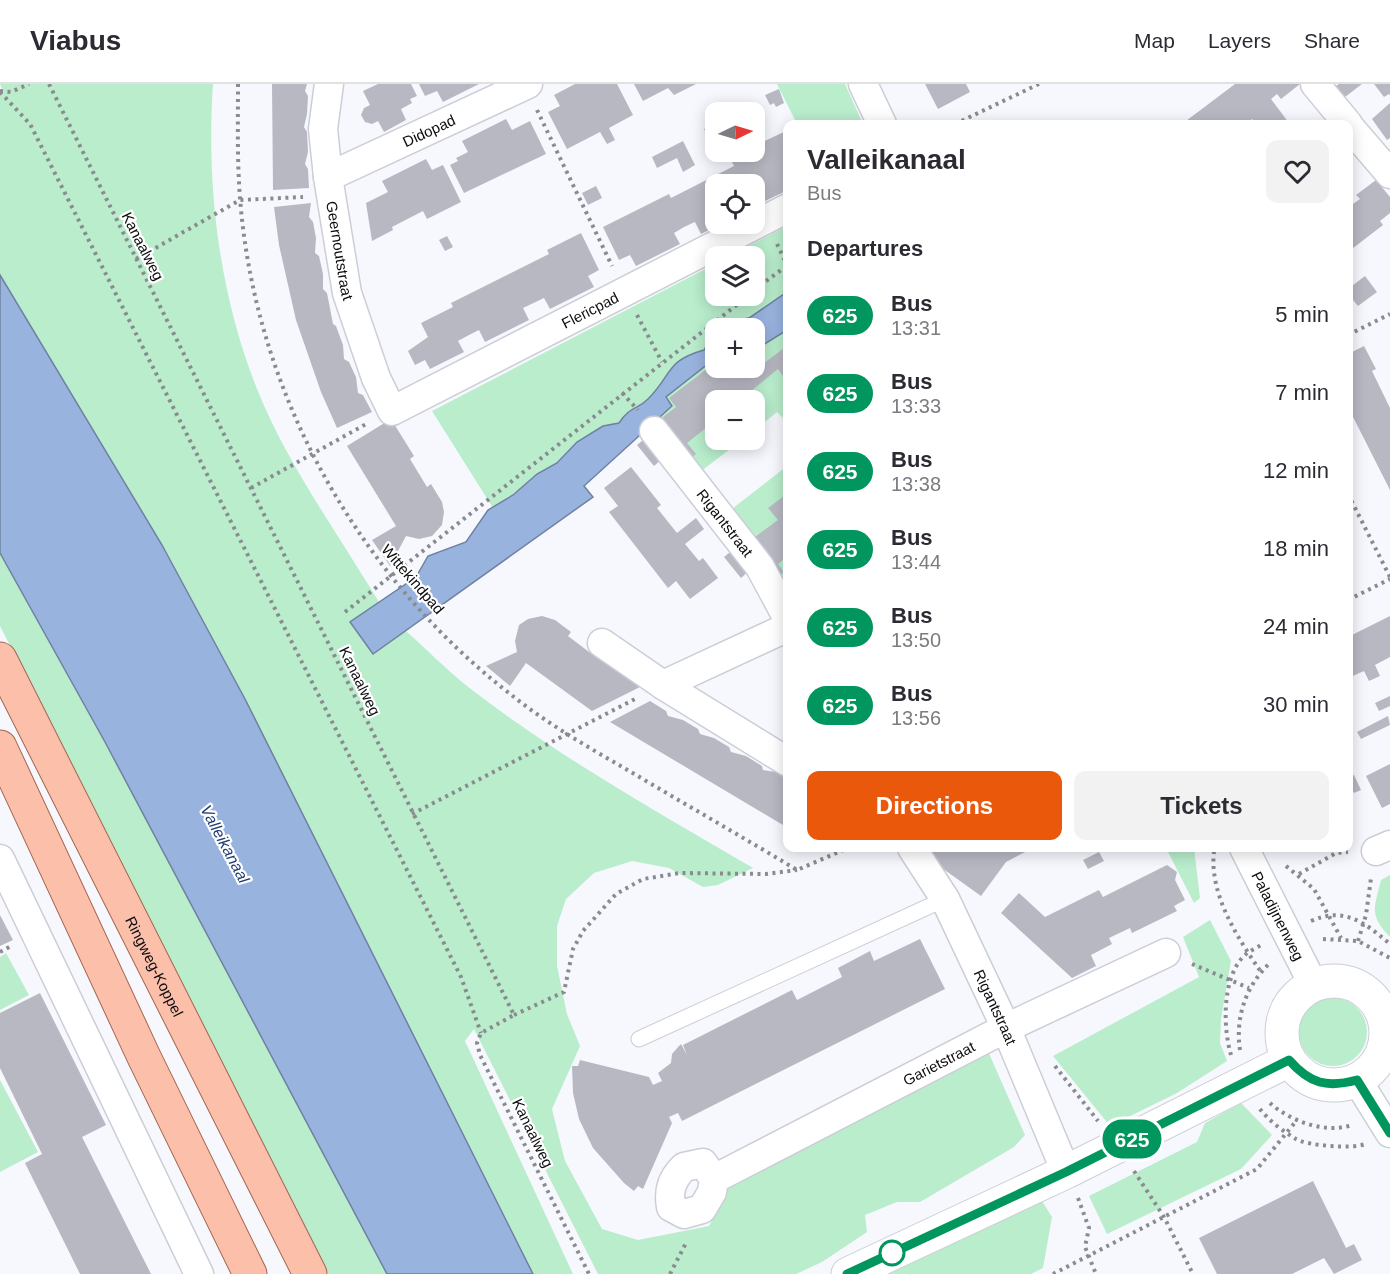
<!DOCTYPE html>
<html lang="en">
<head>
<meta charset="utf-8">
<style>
  :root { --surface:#fff; --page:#f2f2f3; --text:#2b2b33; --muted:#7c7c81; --line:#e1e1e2; --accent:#ea580c }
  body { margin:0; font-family:Arial,sans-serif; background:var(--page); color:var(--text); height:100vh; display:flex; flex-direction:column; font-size:22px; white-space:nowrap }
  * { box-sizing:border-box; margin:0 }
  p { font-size:20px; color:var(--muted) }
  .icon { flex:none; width:33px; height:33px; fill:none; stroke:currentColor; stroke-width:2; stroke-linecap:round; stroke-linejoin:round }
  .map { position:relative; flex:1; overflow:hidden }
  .details { position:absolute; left:783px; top:36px; width:570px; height:732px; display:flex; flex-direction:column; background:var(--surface); border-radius:12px; box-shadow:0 3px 15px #0003 }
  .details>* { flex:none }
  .badge { padding:0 12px; border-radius:20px; font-size:21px; line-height:39px }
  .needle { width:39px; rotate:85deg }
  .fabs { position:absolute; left:705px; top:18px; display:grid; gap:12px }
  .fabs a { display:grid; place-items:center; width:60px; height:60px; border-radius:12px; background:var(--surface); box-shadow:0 3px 15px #0003; font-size:30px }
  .map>.badge { position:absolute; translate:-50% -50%; box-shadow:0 0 0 3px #fff }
  h2 { padding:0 24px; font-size:22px; line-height:54px }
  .round { display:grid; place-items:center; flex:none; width:63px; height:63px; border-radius:12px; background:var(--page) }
  .headline { display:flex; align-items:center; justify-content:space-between; height:102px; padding:0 24px }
  h1 { font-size:28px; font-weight:700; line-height:45px }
  .primary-button { display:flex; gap:12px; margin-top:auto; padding:12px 24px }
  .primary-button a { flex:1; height:69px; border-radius:12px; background:var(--accent); color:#fff; font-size:24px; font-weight:700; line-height:69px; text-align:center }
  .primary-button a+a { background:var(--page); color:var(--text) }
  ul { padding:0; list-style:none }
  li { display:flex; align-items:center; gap:18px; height:78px; padding:0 24px }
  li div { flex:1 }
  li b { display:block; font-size:22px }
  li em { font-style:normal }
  li .badge { min-width:66px; font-weight:700; text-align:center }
  header { display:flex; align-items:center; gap:36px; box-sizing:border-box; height:84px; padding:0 30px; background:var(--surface); border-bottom:2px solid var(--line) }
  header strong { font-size:28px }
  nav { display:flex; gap:33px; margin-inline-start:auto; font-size:21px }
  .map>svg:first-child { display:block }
  .green { fill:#b9edcc }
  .water { fill:#99b3df; stroke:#6f81a1; stroke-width:1.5 }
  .building { fill:#b7b8c2 }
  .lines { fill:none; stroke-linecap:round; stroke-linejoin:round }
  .service-casing { stroke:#ccced7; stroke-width:17 }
  .minor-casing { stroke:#ccced7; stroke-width:31 }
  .tertiary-casing { stroke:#ccced7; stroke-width:35 }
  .primary-casing { stroke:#a5654f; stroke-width:35 }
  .path { stroke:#8a8b8f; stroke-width:4; stroke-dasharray:3 4.5; stroke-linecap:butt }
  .service { stroke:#fff; stroke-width:15 }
  .minor { stroke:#fff; stroke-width:28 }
  .tertiary { stroke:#fff; stroke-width:33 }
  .primary { stroke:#fbbfaa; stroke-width:33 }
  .line-casing { stroke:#fff; stroke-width:14 }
  .line { stroke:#00965e; stroke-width:9 }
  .stop-dot { fill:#fff; stroke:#00965e; stroke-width:3 }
  .labels { text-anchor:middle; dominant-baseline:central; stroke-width:4.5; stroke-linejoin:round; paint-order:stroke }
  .street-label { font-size:15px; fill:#0c0c0f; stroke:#fff }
  .water-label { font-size:16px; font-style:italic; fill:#1f3e74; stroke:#fff }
</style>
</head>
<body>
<header>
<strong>Viabus</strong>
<nav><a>Map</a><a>Layers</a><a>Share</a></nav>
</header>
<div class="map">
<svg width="1390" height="1190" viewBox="0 0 1390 1190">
  <rect width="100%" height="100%" fill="#f7f8fe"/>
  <g class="green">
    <path d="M0 0H213C206 101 219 210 257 305 286 378 338 450 379 518L351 538 373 570 406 547C426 565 446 585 467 602 557 672 656 727 753 784L718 801 703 803 669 784 632 777 594 789 566 815 557 842V882L567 930 580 962 552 1025 565 1077 602 1145 638 1156 709 1142 729 1103 987 965 1025 1051 1014 1063 920 1118H897L865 1131 867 1148 822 1178 796 1190H598L474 945 465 957 573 1190H533L245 615 162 461 0 191V10L4 9Z"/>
    <polygon points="777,0 845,0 863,40 797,40"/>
    <path d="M787 142V208L749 234 724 239 717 243 704 266C665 277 673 290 648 315 637 326 630 322 619 339L603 342 577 358 557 379 493 424 432 327 715 180 716 212H754V172H729Z"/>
    <polygon points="787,246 787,338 777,328 755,346 754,316 716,316 716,356 742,356 696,391 656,336 666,313 708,280 714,290 726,284 754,284 755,266"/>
    <polygon points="787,382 787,506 728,428"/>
    <polygon points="0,469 105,658 387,1190 328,1190 0,542"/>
    <polygon points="1166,764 1194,764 1200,814 1194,819"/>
    <path d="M1390 791V853C1369 831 1374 824 1381 796Z"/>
    <polygon points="1210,836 1231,877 1221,935 1220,959 1227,977 1177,1009 1110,1042 1053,972 1199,893 1183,853"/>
    <polygon points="6,869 29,911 0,926 0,873"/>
    <circle cx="1333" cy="948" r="34"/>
    <polygon points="0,996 38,1068 0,1088"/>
    <polygon points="1241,1019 1272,1051 1241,1085 1107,1150 1089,1112 1197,1058 1205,1039"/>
    <polygon points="1042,1117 1052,1133 1043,1184 1031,1190 889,1190"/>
  </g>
  <g class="water">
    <polygon points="0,191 162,461 245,615 533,1190 387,1190 105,658 0,469"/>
    <polygon points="787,208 787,246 755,266 754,244 716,244 724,239 749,234"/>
    <path d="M715 246 716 284H726L714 291 708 280 666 313 672 322 584 402 593 413 373 570 350 538 416 493 428 472 466 458 488 426 513 411 537 390 557 379 577 358 603 342 619 339C630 322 637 326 648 315 673 290 665 277 704 266Z"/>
  </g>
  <g class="building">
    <polygon points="272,0 307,0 305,7 308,12 307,30 304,43 307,48 308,68 305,80 308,85 309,104 273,106"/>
    <polygon points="378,0 411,0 417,12 410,15 412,19 401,25 406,36 384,48 378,37 372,40 365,38 361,31 364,24 370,21 363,7"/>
    <polygon points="419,0 479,0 443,18 437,7 425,12"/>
    <polygon points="575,0 617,0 633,31 609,44 615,56 607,60 600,48 567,65 548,28 560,22 554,11"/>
    <polygon points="634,0 696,0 674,11 668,4 643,17"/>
    <polygon points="925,0 966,0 970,8 938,25"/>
    <polygon points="1235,0 1300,0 1281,15 1277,10 1271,15 1289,39 1256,40 1252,35 1244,40 1182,40"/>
    <polygon points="1339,0 1362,0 1345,13 1336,2"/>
    <polygon points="1374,0 1390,0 1390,11 1389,10 1384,13"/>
    <polygon points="779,5 784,19 776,23 774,19 770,21 765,11"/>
    <polygon points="1390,19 1390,54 1387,56 1372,35"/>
    <polygon points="506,35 512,46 530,37 546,70 464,109 450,81 458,77 456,74 468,68 462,57"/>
    <polygon points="714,40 716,53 709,56 704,45"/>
    <polygon points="788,46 788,106 765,117 760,105 754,108 754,100 716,100 716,140 721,140 701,150 695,138 684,143 674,149 680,160 636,182 630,171 619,176 603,143 669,110 671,114 734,82 730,74 744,68 754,68 754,62"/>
    <polygon points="683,57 695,81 683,88 677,74 657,84 652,73"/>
    <polygon points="426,75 432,86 443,81 461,118 427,135 423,127 392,143 393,146 372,157 366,119 388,108 382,97"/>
    <polygon points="1376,96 1390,113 1390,129 1380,137 1383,141 1348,168 1348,115 1353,120 1360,115 1356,111"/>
    <polygon points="596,102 602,114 588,121 582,109"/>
    <polygon points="311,119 309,133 313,138 316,154 315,169 319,172 323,190 323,205 327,209 333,240 336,242 343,261 344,275 349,278 356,293 358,309 363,311 372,328 337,344 321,308 296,236 279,161 274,123"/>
    <polygon points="581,149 599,186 588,192 594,203 550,225 544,214 523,224 529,236 485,258 479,246 469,251 458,257 464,268 430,285 425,276 415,281 408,267 428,253 421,239 453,223 451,219 549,170 547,166"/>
    <polygon points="447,152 453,163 445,167 439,156"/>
    <polygon points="1365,192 1377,208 1358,222 1348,210 1348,205"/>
    <polygon points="788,261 788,293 785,295 778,285 740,316 716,316 716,348 712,351 706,344 687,359 696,370 688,377 658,337 676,323 669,314 708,284 715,293 727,284 755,286"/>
    <polygon points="1364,262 1376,285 1372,287 1390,324 1390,406 1348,323 1348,270"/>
    <polygon points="391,335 414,372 410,375 427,403 431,400 442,418 444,428 442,441 432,452 419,455 406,452 390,482 372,456 396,442 347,362"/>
    <polygon points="648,352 664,373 654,382 637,361"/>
    <polygon points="631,383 661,421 657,424 677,449 696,434 704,445 685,460 699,477 703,474 718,494 690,515 676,497 668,504 609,428 618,422 604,404"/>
    <polygon points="788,409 788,472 778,480 784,488 778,492 751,456 778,436 768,424"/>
    <polygon points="735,464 751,485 741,494 724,473"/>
    <polygon points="542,532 555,536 571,548 568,552 593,571 596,567 632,593 630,596 640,603 592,627 526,579 510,602 486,582 517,568 515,557 519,541 528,535"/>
    <polygon points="1390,532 1390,573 1375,581 1380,592 1369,597 1364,587 1348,594 1348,553"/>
    <polygon points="1390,612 1390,622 1379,627 1375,619"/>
    <polygon points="650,617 666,627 668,632 683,636 698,645 700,650 714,654 729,663 731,668 746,672 762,682 763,686 776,688 788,696 788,744 610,638"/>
    <polygon points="1388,632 1390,641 1361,655 1357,648"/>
    <polygon points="1390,680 1390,720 1382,724 1366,692"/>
    <polygon points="1354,691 1361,706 1354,709 1348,699 1348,694"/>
    <polygon points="936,764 1027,764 1029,766 1006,778 981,812 928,774"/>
    <polygon points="1099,768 1104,777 1088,785 1083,776"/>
    <polygon points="1167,781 1177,788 1175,796 1185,816 1174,822 1177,827 1132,849 1130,844 1109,854 1112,860 1091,871 1096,882 1072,894 1001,829 1019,809 1045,833 1099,806 1103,813"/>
    <polygon points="0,831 13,856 0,862"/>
    <polygon points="920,855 945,905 682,1037 678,1029 669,1033 672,1039 643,1105 638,1102 634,1107 624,1099 593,1064 579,1035 573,1009 572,982 578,982 580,976 649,993 653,1001 662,997 658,989 671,979 672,970 679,962 681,960 687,971 683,961 792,906 797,916 842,893 838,884 870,867 874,877"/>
    <polygon points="40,909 106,1041 82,1053 151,1190 80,1190 25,1079 42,1070 0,984 0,929"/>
    <polygon points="1313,1097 1346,1164 1354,1160 1362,1176 1334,1190 1324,1174 1292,1190 1217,1190 1199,1154"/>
  </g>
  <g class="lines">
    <defs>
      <polyline id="service" points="639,955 945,815"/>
      <g id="minor">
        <path id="s1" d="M329 0 323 45 328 93 347 209 376 294 392 327 788 124"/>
        <polyline points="863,0 882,40"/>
        <polyline points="1315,0 1348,40"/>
        <polyline points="1348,41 1390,90"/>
        <path id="s2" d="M328 93 528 0"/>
        <path id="s3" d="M654 347 760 483 788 535"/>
        <polyline points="602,559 663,601 788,678"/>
        <polyline points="663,601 788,543"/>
        <path id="s4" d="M912 764 945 815 1006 944 1066 1088"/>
        <path id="s5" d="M1244 764 1313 900"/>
        <polyline points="1376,767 1390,761"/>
        <polyline points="0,775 199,1190"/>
        <polyline points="1357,996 1390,1049"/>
        <path id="s6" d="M714 1095 712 1108 702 1125 684 1130 671 1123C668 1106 672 1095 684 1083L703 1079 714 1095 1006 944 1166 869"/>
      </g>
      <g id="tertiary">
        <circle cx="1334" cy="949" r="52"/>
        <polyline points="848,1190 1066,1088 1289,976"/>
      </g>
      <g id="primary">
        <path id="s7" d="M0 575 310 1190"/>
        <polyline points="0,663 144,973 250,1190"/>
      </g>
    </defs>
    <use href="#service" class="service-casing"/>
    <use href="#minor" class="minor-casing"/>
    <use href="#tertiary" class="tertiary-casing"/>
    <use href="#primary" class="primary-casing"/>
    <g class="path">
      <polyline points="49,0 514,931 481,949 477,959 480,971 589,1190"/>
      <path d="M238 0C238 38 237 76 240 114 255 310 359 494 514 613 552 643 595 667 636 691 690 723 744 754 797 786L848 764"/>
      <polyline points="0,7 11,8 29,0"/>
      <polyline points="0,8 30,40 461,893 481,949"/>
      <polyline points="537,26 612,182"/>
      <polyline points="955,40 1039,0"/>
      <polyline points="777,160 787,181"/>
      <polyline points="136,175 240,116 303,113"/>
      <polyline points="754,206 788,181"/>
      <polyline points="637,231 662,278"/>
      <polyline points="1348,251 1390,230"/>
      <polyline points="622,309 638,326"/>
      <polyline points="251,404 368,339"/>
      <polyline points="1348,410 1390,493"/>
      <polyline points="1348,516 1390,495"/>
      <polyline points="345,528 748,212"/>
      <polyline points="412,730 635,615"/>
      <path d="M1214 767C1209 810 1237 853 1261 888"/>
      <polyline points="1286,782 1314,805 1341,854"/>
      <polyline points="1299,790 1336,769 1348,768"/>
      <path d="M1311 837C1345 822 1365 839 1390 860"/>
      <polyline points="1323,855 1358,857 1390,874"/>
      <polyline points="1358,857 1366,831 1371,794"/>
      <polyline points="0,868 11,862"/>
      <polyline points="1192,880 1249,904"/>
      <polyline points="514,931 564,908 573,865 583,847 616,810 643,795 680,789 766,790 797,786"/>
      <path d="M1240 966C1235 933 1246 901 1271 878"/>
      <path d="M1231 971C1223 944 1222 897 1242 874 1247 868 1255 865 1261 861"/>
      <polyline points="1055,982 1098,1037"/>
      <path d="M1270 1019C1290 1037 1325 1050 1352 1041"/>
      <path d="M1260 1025C1269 1037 1283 1047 1296 1055 1308 1062 1353 1065 1365 1060"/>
      <polyline points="1134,1087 1164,1133 1193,1190"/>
      <polyline points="1078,1114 1089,1144 1085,1163 1096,1190"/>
      <polyline points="670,1190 687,1157"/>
      <polyline points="1053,1190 1257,1085 1297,1036"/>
    </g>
    <use href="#service" class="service"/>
    <use href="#minor" class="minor"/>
    <use href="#tertiary" class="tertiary"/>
    <use href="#primary" class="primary"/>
  </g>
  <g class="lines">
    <defs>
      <path id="line" d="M847 1190 1066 1088 1289 976C1310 1000 1327 1004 1357 996L1390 1049"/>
    </defs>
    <use href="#line" class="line-casing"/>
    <use href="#line" class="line"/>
  </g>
  <circle class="stop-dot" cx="892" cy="1169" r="12"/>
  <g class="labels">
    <g class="street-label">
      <text stroke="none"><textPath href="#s2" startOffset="111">Didopad</textPath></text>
      <text transform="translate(143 162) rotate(63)">Kanaalweg</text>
      <text stroke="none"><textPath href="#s1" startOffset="168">Geernoutstraat</textPath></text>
      <text stroke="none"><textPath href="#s1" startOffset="560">Flericpad</textPath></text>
      <text stroke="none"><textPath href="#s3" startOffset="116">Rigantstraat</textPath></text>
      <text transform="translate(413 495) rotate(49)">Wittekindpad</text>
      <text transform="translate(360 597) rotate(64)">Kanaalweg</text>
      <text stroke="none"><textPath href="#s5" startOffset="76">Paladijnenweg</textPath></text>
      <text stroke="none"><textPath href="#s7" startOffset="344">Ringweg-Koppel</textPath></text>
      <text stroke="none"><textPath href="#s4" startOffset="180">Rigantstraat</textPath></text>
      <text stroke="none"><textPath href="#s6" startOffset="402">Garietstraat</textPath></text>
      <text transform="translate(533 1049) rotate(64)">Kanaalweg</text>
    </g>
    <g class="water-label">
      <text transform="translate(225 760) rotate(62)">Valleikanaal</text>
    </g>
  </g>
</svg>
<div class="fabs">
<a><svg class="needle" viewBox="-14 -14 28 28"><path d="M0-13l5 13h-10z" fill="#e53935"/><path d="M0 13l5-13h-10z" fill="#7c7c81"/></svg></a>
<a><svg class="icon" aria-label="locate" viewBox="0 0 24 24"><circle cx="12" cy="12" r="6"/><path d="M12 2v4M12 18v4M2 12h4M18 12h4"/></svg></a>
<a><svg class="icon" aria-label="layers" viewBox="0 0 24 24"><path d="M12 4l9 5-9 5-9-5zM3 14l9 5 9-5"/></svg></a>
<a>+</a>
<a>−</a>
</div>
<b class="badge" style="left:1132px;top:1055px;background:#00965e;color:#fff">625</b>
<section class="details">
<div class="headline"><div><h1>Valleikanaal</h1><p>Bus</p></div><a class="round"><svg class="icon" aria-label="heart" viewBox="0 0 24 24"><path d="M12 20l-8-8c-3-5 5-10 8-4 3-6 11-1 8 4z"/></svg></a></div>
<h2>Departures</h2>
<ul>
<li><span class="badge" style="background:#00965e;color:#fff">625</span><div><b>Bus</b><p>13:31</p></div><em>5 min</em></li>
<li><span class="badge" style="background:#00965e;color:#fff">625</span><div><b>Bus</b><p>13:33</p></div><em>7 min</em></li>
<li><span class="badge" style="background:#00965e;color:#fff">625</span><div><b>Bus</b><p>13:38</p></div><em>12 min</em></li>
<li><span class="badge" style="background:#00965e;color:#fff">625</span><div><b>Bus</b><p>13:44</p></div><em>18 min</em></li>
<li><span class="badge" style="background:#00965e;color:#fff">625</span><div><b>Bus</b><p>13:50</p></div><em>24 min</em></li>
<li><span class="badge" style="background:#00965e;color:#fff">625</span><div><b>Bus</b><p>13:56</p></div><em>30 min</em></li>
</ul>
<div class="primary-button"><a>Directions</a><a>Tickets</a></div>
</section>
</div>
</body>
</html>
